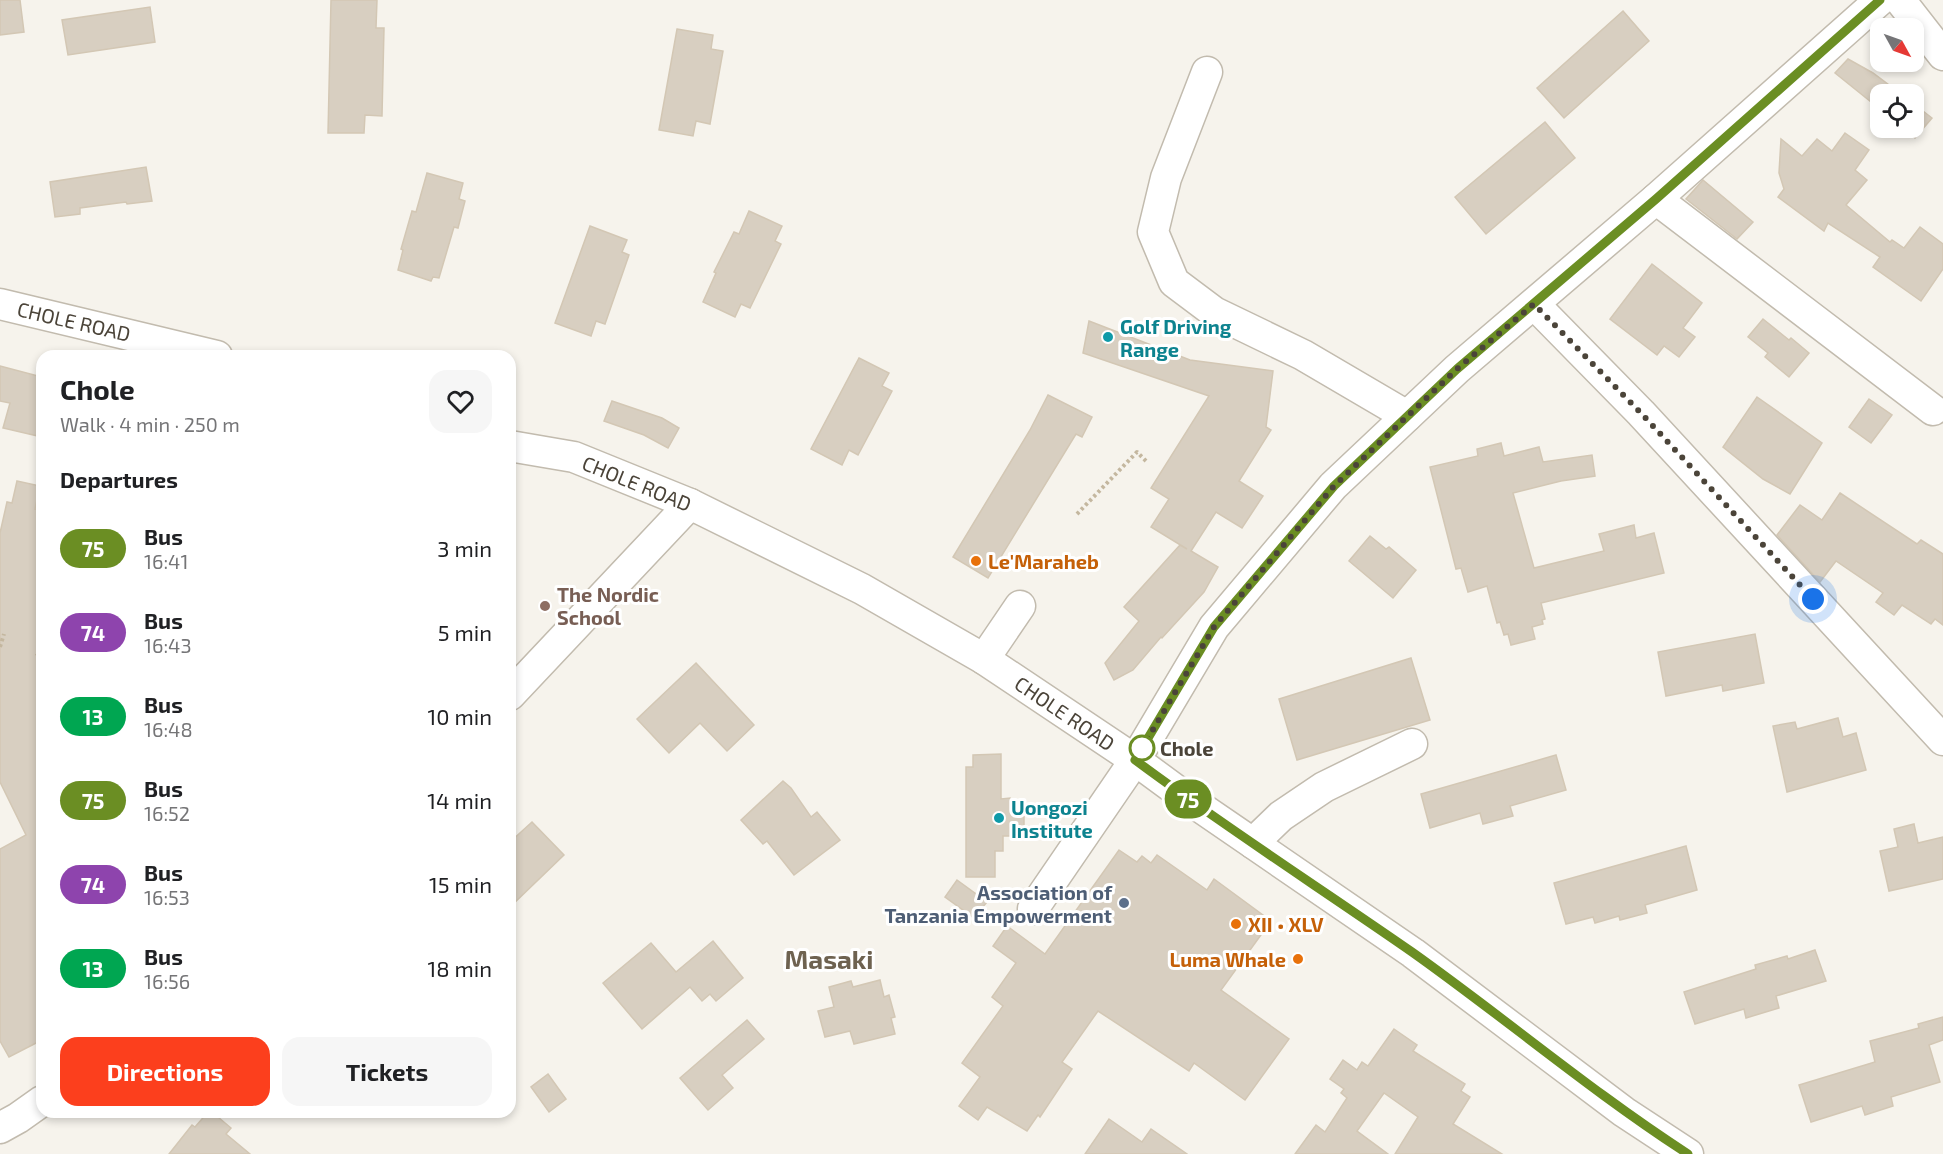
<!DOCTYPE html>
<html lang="en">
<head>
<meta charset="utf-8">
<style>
  :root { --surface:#fff; --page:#f6f6f6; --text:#202124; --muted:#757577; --accent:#fc3f1d }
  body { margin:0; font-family:"Exo 2",sans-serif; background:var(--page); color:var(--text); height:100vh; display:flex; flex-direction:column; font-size:22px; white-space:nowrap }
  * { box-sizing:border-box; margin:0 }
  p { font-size:20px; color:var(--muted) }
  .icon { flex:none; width:33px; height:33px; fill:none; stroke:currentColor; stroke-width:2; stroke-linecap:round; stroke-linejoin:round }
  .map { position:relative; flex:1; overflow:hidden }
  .sheet { position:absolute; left:36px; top:350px; width:480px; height:768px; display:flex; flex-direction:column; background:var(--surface); border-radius:18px; box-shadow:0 3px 9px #0003 }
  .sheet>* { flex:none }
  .badge { padding:0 12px; border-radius:20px; font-size:21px; line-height:39px }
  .needle { width:39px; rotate:130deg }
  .tools { position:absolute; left:1870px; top:18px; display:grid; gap:12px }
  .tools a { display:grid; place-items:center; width:54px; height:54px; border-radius:12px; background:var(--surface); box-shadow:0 3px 9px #0003; font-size:30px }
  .you { position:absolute; width:30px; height:30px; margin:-15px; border:4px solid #fff; border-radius:50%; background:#1a73e8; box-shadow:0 0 0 9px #1a73e833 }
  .map>.badge { position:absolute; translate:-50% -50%; box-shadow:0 0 0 3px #fff }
  h2 { padding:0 24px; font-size:22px; line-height:54px }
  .round { display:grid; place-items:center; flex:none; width:63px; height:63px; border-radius:18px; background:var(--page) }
  .head { display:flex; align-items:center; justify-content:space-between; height:102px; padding:0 24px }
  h1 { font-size:28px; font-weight:700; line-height:45px }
  .primary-button { display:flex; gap:12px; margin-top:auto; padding:12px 24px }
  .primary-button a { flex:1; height:69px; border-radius:18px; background:var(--accent); color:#fff; font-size:24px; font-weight:700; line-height:69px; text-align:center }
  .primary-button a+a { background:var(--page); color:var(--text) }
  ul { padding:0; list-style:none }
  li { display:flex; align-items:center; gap:18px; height:84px; padding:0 24px }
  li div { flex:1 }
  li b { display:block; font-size:22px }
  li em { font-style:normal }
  li .badge { min-width:66px; font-weight:700; text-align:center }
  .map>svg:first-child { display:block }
  .building { fill:#d8cfc1; stroke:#d3c7b4; stroke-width:1.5 }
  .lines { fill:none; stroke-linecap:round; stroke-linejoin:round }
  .minor-casing { stroke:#c2bbae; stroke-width:33 }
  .path { stroke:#c4b79f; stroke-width:4; stroke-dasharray:3 3; stroke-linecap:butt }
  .minor { stroke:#fff; stroke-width:30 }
  .line-casing { stroke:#fff; stroke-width:14 }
  .line { stroke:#6b8e23; stroke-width:9 }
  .walk { stroke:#4b4439; stroke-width:6; stroke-dasharray:0 10.8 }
  .culture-dot { fill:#0f9aa8; stroke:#fff; stroke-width:2 }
  .food-dot { fill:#e8710a; stroke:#fff; stroke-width:2 }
  .education-dot { fill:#8d6e63; stroke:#fff; stroke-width:2 }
  .stop-dot { fill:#fff; stroke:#6b8e23; stroke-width:3 }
  .service-dot { fill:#5c6f8a; stroke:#fff; stroke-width:2 }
  .labels { text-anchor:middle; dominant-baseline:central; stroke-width:6; stroke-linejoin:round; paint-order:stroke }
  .street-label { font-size:20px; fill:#4b4439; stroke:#fff }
  .culture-label { font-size:20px; font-weight:bold; fill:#0d838f; stroke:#fff; text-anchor:start }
  .food-label { font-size:20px; font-weight:bold; fill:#c56008; stroke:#fff; text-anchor:start }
  .education-label { font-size:20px; font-weight:bold; fill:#785e54; stroke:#fff; text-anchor:start }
  .stop-label { font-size:20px; font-weight:bold; fill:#4b4439; stroke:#fff; text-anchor:start }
  .service-label { font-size:20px; font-weight:bold; fill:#4e5e75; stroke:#fff; text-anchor:end }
  .district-label { font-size:26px; font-weight:bold; fill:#6e6250; stroke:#fff }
</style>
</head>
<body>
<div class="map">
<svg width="1943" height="1154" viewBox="0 0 1943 1154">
  <rect width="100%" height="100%" fill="#f6f3ec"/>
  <g class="building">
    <polygon points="0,0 20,0 24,32 0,35"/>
    <polygon points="331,0 377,0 376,28 384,28 382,116 365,115 364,133 328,133"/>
    <polygon points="150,7 155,42 68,55 62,20"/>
    <polygon points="1623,11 1649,41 1564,118 1537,88"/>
    <polygon points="677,29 713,35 711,49 723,51 710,124 696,121 693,136 659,130"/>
    <polygon points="1848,59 1873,73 1901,94 1881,94 1881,110 1835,73"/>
    <polygon points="1914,104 1932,118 1915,138 1902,128 1914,128"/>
    <polygon points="1545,122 1575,158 1486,234 1455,197"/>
    <polygon points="1845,133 1869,150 1855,170 1867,180 1846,205 1890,242 1892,240 1904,248 1920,227 1943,244 1943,269 1921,301 1873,267 1880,257 1828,223 1824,231 1778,197 1784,189 1779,173 1781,139 1802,156 1817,139 1832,151"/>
    <polygon points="146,167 152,201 127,204 126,202 80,208 80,214 55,217 50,182"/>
    <polygon points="427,173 463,183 459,199 465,201 458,228 454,227 439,278 433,277 431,281 398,270 403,250 401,249 412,211 416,212"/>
    <polygon points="1703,180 1753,222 1737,239 1686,199"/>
    <polygon points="749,211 782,226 775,241 781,244 750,308 741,304 735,317 703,302 716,273 714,272 734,232 739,234"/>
    <polygon points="590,226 627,240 622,252 629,255 605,324 596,321 591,336 555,323"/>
    <polygon points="1652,264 1702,303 1683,328 1695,337 1679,357 1664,346 1657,355 1610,319"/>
    <polygon points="1763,319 1789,340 1791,338 1809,353 1789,377 1765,357 1768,353 1748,337"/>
    <polygon points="1089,321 1190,360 1273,371 1266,427 1271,430 1239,481 1263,496 1242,528 1216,512 1191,551 1218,567 1204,592 1162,638 1161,637 1133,670 1114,680 1105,663 1139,621 1124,607 1180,545 1187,549 1151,527 1169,499 1151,488 1209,396 1083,353"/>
    <polygon points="859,358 889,373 882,386 892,391 858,455 849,450 842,465 811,449"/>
    <polygon points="0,366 42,377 42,437 3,428 10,403 0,401"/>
    <polygon points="1048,395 1092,417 1082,437 1076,434 988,578 953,557 1030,430"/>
    <polygon points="1757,397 1822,443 1790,494 1763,479 1723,447"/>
    <polygon points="1869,399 1892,415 1871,443 1849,427"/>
    <polygon points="612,401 662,418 679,428 668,448 644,435 604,421"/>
    <polygon points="1501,443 1504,456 1539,447 1543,462 1592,455 1595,476 1561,481 1513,493 1534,568 1604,551 1599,534 1634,525 1636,538 1654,533 1664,573 1541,603 1545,619 1542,620 1543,624 1532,627 1535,639 1511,645 1508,634 1504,635 1500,622 1497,623 1487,586 1468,592 1461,568 1456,569 1430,467 1478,456 1477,449"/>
    <polygon points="17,481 40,486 35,509 42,510 42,1040 9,1057 0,1041 0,849 26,835 0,782 0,533 7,502 12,503"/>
    <polygon points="1840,493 1917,544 1921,540 1943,554 1943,625 1935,619 1931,624 1902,605 1894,615 1876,602 1883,593 1836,561 1820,582 1777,535 1800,505 1822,520"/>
    <polygon points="1370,536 1386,549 1389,547 1416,570 1393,598 1349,561"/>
    <polygon points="1755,634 1764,683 1723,691 1722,685 1666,696 1658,652"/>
    <polygon points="1411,658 1430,720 1297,760 1279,699"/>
    <polygon points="696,663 754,725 727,751 700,723 669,753 637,719"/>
    <polygon points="1838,718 1843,737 1856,733 1866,770 1787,792 1773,726 1795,722 1797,729"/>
    <polygon points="1001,754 1001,799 1010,798 1010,808 1024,808 1024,828 1010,828 1010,836 1003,836 1003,851 995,851 995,877 966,877 966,767 973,767 973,755"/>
    <polygon points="1556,755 1566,790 1510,806 1513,816 1483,824 1480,813 1430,828 1421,794"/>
    <polygon points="783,781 791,788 811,817 817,812 840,840 794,875 767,841 763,844 741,820"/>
    <polygon points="532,822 564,855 510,907 510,842"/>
    <polygon points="1914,824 1918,843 1943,837 1943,879 1889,891 1880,851 1898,847 1894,829"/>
    <polygon points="1686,846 1697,890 1645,905 1647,913 1620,920 1619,916 1595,923 1593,917 1566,924 1554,883"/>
    <polygon points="1119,850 1137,862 1142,856 1151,863 1157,855 1207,890 1214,879 1271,921 1221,990 1289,1039 1245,1100 1194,1063 1189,1071 1098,1011 1062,1062 1072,1069 1040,1117 1038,1115 1027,1131 987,1107 978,1120 959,1106 980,1077 962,1063 1003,1006 992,997 1016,963 993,946 1007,926 1045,954"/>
    <polygon points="957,880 987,902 974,918 945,897"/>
    <polygon points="713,941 743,978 716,1001 710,994 702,1001 690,987 642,1029 603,983 651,943 676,972"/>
    <polygon points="1815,950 1826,981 1776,996 1779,1008 1746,1018 1744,1009 1695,1024 1684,992 1756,969 1755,965 1787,956 1788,959"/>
    <polygon points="880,980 884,997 889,995 895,1017 891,1018 895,1034 854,1044 850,1031 825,1037 818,1011 834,1007 829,987 851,981 853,987"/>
    <polygon points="1943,1017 1943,1040 1929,1045 1940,1082 1891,1097 1893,1106 1865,1115 1862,1106 1811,1122 1799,1085 1875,1062 1870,1041 1919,1028 1918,1024"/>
    <polygon points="747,1020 764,1039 722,1075 733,1088 708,1110 680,1078"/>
    <polygon points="1394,1029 1417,1045 1413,1051 1465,1084 1461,1091 1470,1097 1453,1124 1502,1154 1395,1154 1418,1117 1384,1093 1357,1131 1388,1154 1295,1154 1316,1125 1325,1132 1347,1098 1341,1093 1344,1089 1330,1079 1343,1060 1357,1070 1362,1062 1368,1066"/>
    <polygon points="548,1074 566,1099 549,1112 531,1087"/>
    <polygon points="208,1112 212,1112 231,1128 226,1134 250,1154 169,1154 192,1125 195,1127"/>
    <polygon points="1109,1119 1142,1142 1151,1129 1187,1154 1085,1154"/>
  </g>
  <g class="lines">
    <defs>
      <g id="minor">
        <polyline points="1900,0 1943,55"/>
        <polyline points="1207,72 1166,178 1153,232 1174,282 1214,312 1303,355 1407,416"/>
        <polyline points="1656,199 1933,410"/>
        <polyline points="0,304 217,356"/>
        <polyline points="1534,304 1641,413 1943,740"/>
        <polyline points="510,446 574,457 690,504 862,589 984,659 1135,760 1184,796 1413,953 1624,1112 1688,1154"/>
        <polyline points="984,659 1020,606"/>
        <polyline points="510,695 690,504"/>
        <polyline points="1253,843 1281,816 1324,787 1412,744"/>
        <polyline points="1033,909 1135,760 1214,627 1333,486 1457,369 1656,199 1880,0"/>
        <polyline points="0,1128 18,1118 42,1101"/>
      </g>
    </defs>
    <use href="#minor" class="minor-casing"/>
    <g class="path">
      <polyline points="1077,514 1137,452 1146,461"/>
      <polyline points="0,647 4,634"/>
      <polyline points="36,656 42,653"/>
    </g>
    <use href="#minor" class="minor"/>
  </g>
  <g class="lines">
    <defs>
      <path id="line" d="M1688 1154C1592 1092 1505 1018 1412 952 1320 888 1225 827 1135 760L1214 627 1334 486 1457 369 1656 199 1880 0"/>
    </defs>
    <use href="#line" class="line-casing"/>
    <use href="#line" class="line"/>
    <polyline class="walk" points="1142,748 1214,627 1334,486 1457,369 1534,304 1641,413 1813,599"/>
  </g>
  <g class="culture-dot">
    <circle cx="1108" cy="337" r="6"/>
    <circle cx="999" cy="818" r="6"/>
  </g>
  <g class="food-dot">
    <circle cx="976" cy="561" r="6"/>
    <circle cx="1236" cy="924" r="6"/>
    <circle cx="1298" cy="959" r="6"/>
  </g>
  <circle class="education-dot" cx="545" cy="606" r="6"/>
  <circle class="stop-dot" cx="1142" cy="748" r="12"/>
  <circle class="service-dot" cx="1124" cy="903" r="6"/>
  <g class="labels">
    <g class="street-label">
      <text transform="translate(74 321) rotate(13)">CHOLE ROAD</text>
      <text transform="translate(637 483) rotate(22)">CHOLE ROAD</text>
      <text transform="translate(1065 713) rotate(34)">CHOLE ROAD</text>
    </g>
    <g class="culture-label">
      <text x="1120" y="326">Golf Driving<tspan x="1120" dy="23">Range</tspan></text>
      <text x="1011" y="807">Uongozi<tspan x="1011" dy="23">Institute</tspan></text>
    </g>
    <g class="food-label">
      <text x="988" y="561">Le'Maraheb</text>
      <text x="1248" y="924">XII • XLV</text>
      <text x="1286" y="959" text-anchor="end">Luma Whale</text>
    </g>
    <g class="education-label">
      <text x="557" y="594">The Nordic<tspan x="557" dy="23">School</tspan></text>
    </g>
    <g class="stop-label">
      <text x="1160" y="748">Chole</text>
    </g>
    <g class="service-label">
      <text x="1112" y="892">Association of<tspan x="1112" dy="23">Tanzania Empowerment</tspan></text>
    </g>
    <g class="district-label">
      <text x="829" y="958">Masaki</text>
    </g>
  </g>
</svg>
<div class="tools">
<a><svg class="needle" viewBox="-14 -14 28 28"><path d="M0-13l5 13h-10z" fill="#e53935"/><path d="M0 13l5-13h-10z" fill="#757577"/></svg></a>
<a><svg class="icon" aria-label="locate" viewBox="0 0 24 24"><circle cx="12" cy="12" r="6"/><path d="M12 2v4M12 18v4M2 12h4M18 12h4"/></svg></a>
</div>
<div class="you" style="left:1813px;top:599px"></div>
<b class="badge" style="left:1188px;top:799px;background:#6b8e23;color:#fff">75</b>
<section class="sheet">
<div class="head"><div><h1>Chole</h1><p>Walk · 4 min · 250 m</p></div><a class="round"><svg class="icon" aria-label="heart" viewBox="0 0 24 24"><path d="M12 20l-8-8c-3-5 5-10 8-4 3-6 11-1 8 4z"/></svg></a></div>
<h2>Departures</h2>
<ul>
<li><span class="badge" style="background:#6b8e23;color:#fff">75</span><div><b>Bus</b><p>16:41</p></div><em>3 min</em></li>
<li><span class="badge" style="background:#8e44ad;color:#fff">74</span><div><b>Bus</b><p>16:43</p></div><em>5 min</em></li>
<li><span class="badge" style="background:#00a651;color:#fff">13</span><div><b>Bus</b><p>16:48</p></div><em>10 min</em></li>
<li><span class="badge" style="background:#6b8e23;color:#fff">75</span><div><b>Bus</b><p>16:52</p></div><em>14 min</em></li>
<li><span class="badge" style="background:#8e44ad;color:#fff">74</span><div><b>Bus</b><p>16:53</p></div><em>15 min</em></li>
<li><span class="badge" style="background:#00a651;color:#fff">13</span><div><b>Bus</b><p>16:56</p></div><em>18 min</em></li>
</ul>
<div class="primary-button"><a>Directions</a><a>Tickets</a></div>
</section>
</div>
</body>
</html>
